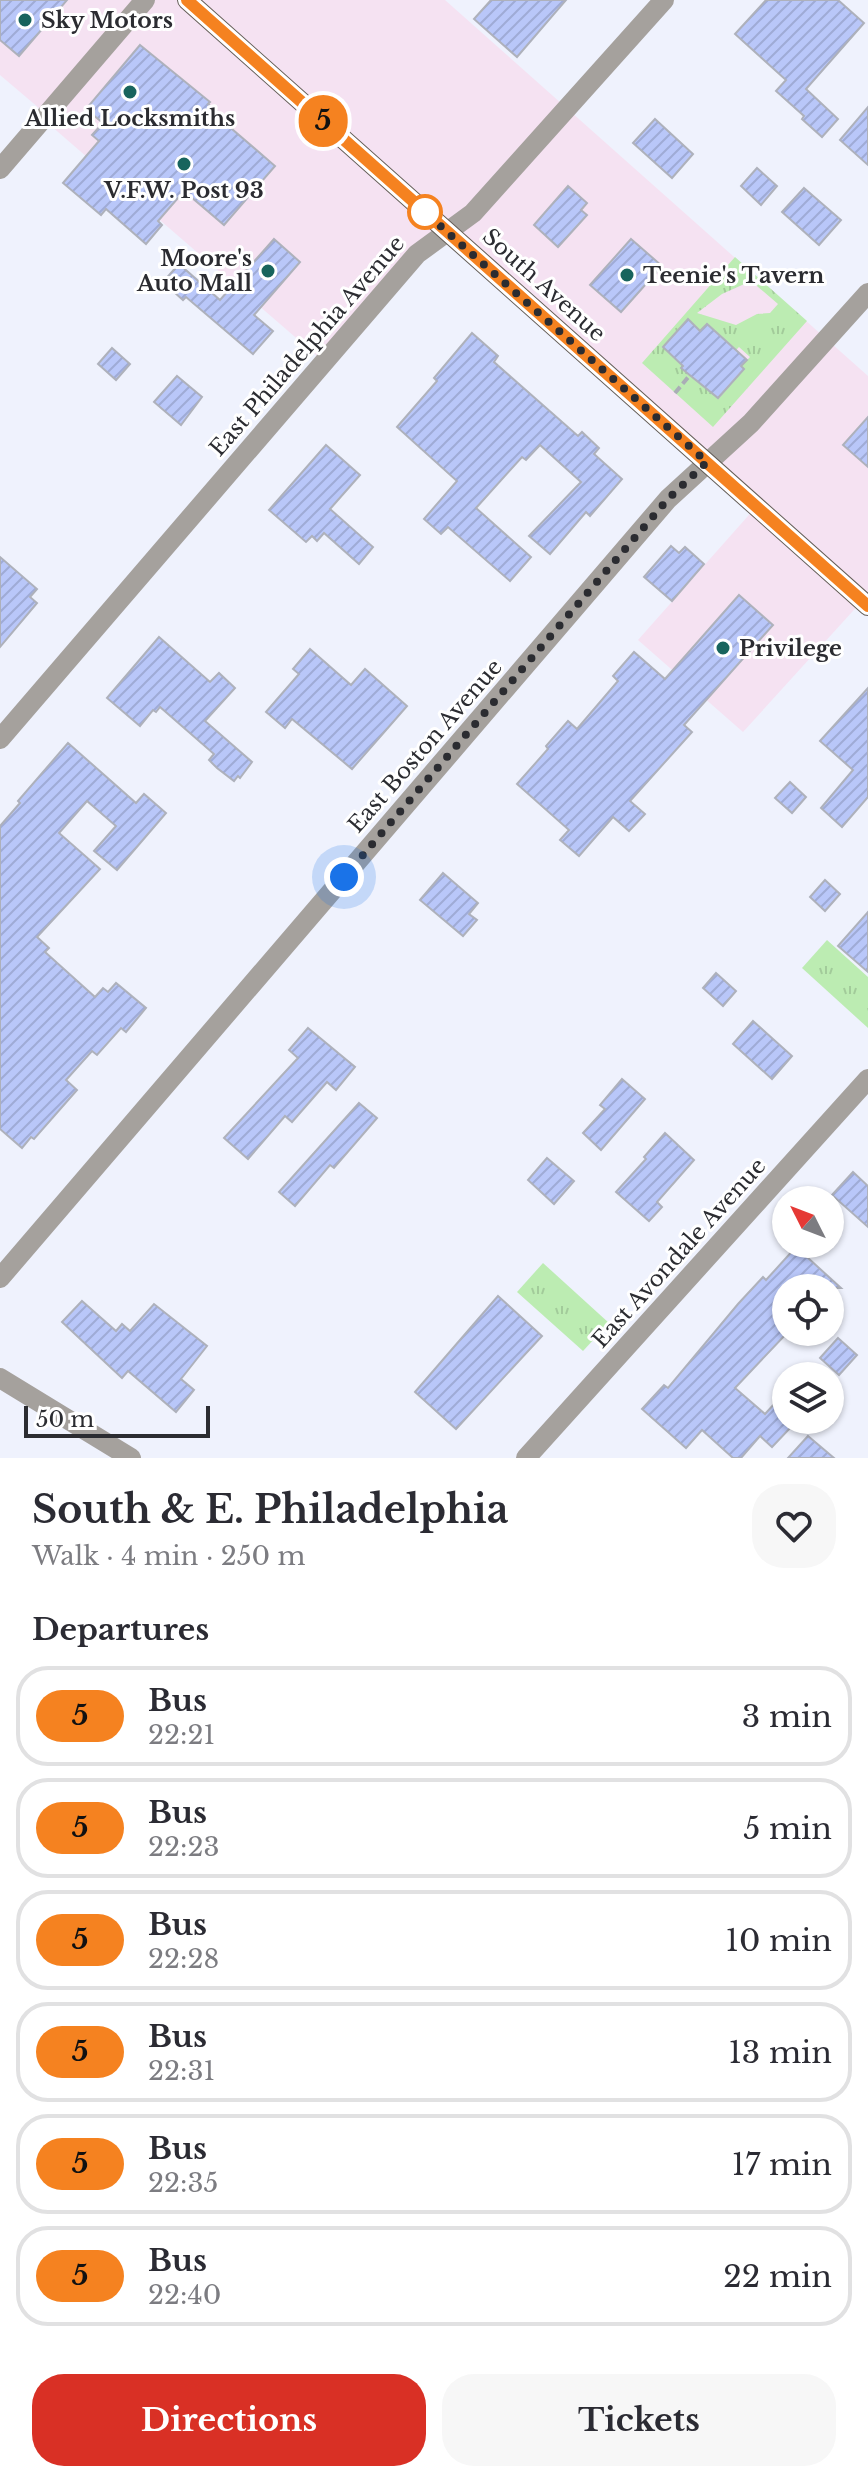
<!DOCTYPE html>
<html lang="en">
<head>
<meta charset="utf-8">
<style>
  :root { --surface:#fff; --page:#f7f7f7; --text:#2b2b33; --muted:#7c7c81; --line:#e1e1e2; --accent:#d93025 }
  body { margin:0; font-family:"Libre Baskerville",serif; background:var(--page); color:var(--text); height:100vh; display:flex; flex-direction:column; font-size:30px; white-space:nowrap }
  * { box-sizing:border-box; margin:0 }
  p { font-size:26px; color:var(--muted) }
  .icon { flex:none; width:44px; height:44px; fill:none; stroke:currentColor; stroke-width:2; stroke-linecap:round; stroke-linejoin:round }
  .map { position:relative; height:1458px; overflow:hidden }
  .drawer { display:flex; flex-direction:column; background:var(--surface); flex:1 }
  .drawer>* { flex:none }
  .badge { padding:0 16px; border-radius:26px; font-size:28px; line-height:52px }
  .needle { width:52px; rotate:312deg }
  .tools { position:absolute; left:772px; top:1186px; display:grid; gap:16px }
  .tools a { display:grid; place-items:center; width:72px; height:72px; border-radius:50%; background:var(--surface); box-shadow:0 2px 6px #0004; font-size:40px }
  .scale { position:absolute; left:24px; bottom:20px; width:186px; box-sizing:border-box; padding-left:8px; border:4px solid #2b2c31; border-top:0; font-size:22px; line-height:28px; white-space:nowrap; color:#2b2c31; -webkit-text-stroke:6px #fff; paint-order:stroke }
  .you { position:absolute; width:40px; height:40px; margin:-20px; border:6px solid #fff; border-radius:50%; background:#1a73e8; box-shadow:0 0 0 12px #1a73e833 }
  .map>.badge { position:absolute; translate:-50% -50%; box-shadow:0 0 0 4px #fff }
  h2 { padding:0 32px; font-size:30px; line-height:72px }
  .round { display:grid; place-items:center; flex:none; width:84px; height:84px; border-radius:32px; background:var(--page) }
  .summary { display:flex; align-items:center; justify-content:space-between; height:136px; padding:0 32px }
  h1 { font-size:38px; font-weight:700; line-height:60px }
  .cta { display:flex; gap:16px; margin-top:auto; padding:16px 32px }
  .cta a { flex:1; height:92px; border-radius:32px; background:var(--accent); color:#fff; font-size:32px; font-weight:700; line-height:92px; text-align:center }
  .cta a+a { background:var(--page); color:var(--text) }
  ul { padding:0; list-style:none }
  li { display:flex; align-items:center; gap:24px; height:100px; margin:0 16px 12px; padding:0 16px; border:4px solid var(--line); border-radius:32px }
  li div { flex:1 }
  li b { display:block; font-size:30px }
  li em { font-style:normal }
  li .badge { min-width:88px; font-weight:700; text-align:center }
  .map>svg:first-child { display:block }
  .commercial { fill:#f5e2f2 }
  .grass { fill:url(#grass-tufts); fill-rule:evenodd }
  .building { fill:url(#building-hatch); stroke:#aeb1bb; stroke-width:2 }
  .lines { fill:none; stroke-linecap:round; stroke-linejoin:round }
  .path { stroke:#aaadb6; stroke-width:4; stroke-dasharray:8 4; stroke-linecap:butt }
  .minor { stroke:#a5a19d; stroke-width:20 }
  .major { stroke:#655e58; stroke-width:20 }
  .line-casing { stroke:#fff; stroke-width:18 }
  .line { stroke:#f58220; stroke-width:12 }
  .walk { stroke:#2b2c31; stroke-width:8; stroke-dasharray:0 14.4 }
  .poi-dot { fill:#18645d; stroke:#fff; stroke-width:3 }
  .stop-dot { fill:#fff; stroke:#f58220; stroke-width:4 }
  .labels { text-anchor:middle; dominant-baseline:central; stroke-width:6; stroke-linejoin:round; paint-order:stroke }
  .poi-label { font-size:22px; font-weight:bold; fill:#2b2c31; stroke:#fff; text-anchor:start }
  .street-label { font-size:22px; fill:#2b2c31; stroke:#fff }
</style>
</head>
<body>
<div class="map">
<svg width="868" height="1458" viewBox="0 0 868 1458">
  <defs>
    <pattern id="grass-tufts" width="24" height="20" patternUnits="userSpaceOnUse" patternTransform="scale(2)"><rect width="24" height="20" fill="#bcecb2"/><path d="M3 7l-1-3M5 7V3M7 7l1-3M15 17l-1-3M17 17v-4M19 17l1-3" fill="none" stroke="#a2cb9a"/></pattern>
    <pattern id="building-hatch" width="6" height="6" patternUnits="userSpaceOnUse" patternTransform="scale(2)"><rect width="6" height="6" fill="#b9c7f9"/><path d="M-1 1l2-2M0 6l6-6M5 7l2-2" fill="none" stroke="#9fabd6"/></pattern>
  </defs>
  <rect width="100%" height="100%" fill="#eff2fd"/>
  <polygon class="commercial" points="0,0 445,0 868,376 868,606 862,601 743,732 638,640 756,507 447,231 324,362 43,119 46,114 0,75"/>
  <g class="grass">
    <path d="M735 257 807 321 713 427 642 363ZM751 281 778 304 770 313 757 314 736 325 697 313 722 294ZM688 319 700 331 707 324 736 350 739 347 750 357 741 366 744 369 719 398 682 369 683 366 663 347Z"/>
    <polygon points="827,940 868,977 868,1028 802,968"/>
    <polygon points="543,1263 609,1323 583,1351 517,1292"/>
  </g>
  <g class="building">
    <polygon points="0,0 67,0 19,56 0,40"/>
    <polygon points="491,0 566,0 517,57 474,19"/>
    <polygon points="766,0 838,0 864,23 806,89 838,119 822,137 802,119 804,116 776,91 786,80 735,34"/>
    <polygon points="140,45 210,102 208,104 234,126 232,129 275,166 224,225 184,191 158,221 162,225 146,244 106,209 101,215 63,183 99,141 92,135 103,123 86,109"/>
    <polygon points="868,107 868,165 840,140"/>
    <polygon points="655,119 693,154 672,178 633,143"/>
    <polygon points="757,168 777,186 761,205 741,186"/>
    <polygon points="568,186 587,203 581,210 587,215 558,247 534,225"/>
    <polygon points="804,188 841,220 819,245 782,212"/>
    <polygon points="274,239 300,262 254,315 273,331 253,354 186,297 183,300 163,282 179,264 220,300"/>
    <polygon points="631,239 662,266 621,312 590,285"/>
    <polygon points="688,319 700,331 707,324 747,360 741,366 744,369 718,398 681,368 683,366 663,347"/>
    <polygon points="472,333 498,356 494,362 578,436 582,432 599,448 594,454 622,479 590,516 586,512 550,554 529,536 581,482 540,445 526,460 522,457 476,508 531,557 510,581 448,527 441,534 424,519 457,481 397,427 437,381 434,378"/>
    <polygon points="112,348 130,364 116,380 98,364"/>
    <polygon points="177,376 202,397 181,425 154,402"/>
    <polygon points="868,417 868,467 843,445"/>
    <polygon points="326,445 360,475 330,509 373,547 359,564 324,533 317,541 312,536 306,542 269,510"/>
    <polygon points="671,546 679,553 685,547 704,564 672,601 644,577"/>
    <polygon points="0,557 37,589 30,597 37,603 0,647"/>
    <polygon points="739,595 773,625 684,725 692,732 630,801 645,814 629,831 613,817 579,856 560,840 569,830 517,784 548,749 546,746 568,721 577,729 618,681 613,676 634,652 665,679"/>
    <polygon points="159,637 210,682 219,673 235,688 205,721 252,762 240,778 238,776 234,781 217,768 209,760 214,754 160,707 156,712 153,710 140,726 107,698"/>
    <polygon points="310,649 351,685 365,669 407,706 352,769 292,719 285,728 266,712 299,674 293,669"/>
    <polygon points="868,688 868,797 842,827 821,808 853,770 820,741"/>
    <polygon points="68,743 136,803 144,794 166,813 117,870 94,851 116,826 87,801 59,833 100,869 37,937 49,948 45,952 95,997 103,988 108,992 116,983 146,1008 126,1032 121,1028 97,1055 92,1051 66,1080 77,1090 34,1139 31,1137 22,1148 0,1129 0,826 20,803 18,801"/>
    <polygon points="790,782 806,797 792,813 775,798"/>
    <polygon points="443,873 478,903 469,914 477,920 463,936 420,900"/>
    <polygon points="825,880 840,894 825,911 810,897"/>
    <polygon points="868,912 868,972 838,946"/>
    <polygon points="716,973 736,991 723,1006 703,988"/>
    <polygon points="753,1021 792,1056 772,1079 733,1044"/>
    <polygon points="308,1028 355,1067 336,1090 327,1082 292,1122 285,1116 248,1159 224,1138 298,1058 289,1050"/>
    <polygon points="622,1079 645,1099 601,1150 583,1133 605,1109 600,1105"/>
    <polygon points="359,1103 377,1118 334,1168 330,1165 295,1206 279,1192"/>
    <polygon points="665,1133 694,1160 657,1202 662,1207 649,1221 616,1192 646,1159 644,1157"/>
    <polygon points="547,1158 574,1181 554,1204 528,1180"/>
    <polygon points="853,1172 868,1186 868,1227 832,1195"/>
    <polygon points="796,1247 841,1288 786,1288 786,1334 735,1388 765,1414 786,1391 786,1420 792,1426 772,1447 760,1436 741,1458 733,1458 702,1430 686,1448 642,1409 664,1385 668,1388 738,1304 763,1277 766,1280"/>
    <polygon points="498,1296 542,1336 456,1429 415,1392"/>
    <polygon points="82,1301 116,1331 122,1324 130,1331 154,1304 207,1346 181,1379 194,1390 176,1412 128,1371 122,1378 62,1322"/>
    <polygon points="838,1338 857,1355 839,1375 820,1358"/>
    <polygon points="808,1436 834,1458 788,1458"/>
  </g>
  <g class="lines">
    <polyline class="path" points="675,393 690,375"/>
    <g class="minor">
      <polyline points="0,169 145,0"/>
      <polyline points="0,739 417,254 473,213 664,0"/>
      <polyline points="0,1278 668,499 751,423 868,293"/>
      <polyline points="0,1378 131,1458"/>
      <polyline points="526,1458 868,1079"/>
    </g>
    <polyline class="major" points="187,0 868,606"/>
  </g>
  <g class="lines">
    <defs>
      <polyline id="line" points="187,0 868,606"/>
    </defs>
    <use href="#line" class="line-casing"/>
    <use href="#line" class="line"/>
    <polyline class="walk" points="344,877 668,499 707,462 420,208 425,212"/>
  </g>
  <g class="poi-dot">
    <circle cx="25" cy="20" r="8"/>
    <circle cx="130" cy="92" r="8"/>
    <circle cx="184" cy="164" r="8"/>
    <circle cx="268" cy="271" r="8"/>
    <circle cx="627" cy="275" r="8"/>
    <circle cx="723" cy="648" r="8"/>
  </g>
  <circle class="stop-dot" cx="425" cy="212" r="16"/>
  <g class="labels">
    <g class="poi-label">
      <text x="41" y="20">Sky Motors</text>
      <text x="130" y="118" text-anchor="middle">Allied Locksmiths</text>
      <text x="184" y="190" text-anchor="middle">V.F.W. Post 93</text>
      <text x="252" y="258" text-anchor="end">Moore's<tspan x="252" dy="25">Auto Mall</tspan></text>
      <text x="643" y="275">Teenie's Tavern</text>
      <text x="739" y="648">Privilege</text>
    </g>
    <g class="street-label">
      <text transform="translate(544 285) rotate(42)">South Avenue</text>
      <text transform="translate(307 346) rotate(-49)">East Philadelphia Avenue</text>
      <text transform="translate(425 746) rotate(-49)">East Boston Avenue</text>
      <text transform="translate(679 1253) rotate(-48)">East Avondale Avenue</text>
    </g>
  </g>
</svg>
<div class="tools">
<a><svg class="needle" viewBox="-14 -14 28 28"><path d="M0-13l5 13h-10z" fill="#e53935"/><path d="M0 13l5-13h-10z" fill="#7c7c81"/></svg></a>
<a><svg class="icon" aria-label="locate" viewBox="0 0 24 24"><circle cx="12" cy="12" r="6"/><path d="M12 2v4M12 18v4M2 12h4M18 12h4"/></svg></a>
<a><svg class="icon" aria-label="layers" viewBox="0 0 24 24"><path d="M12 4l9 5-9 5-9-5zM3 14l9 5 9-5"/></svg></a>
</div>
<div class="scale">50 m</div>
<div class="you" style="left:344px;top:877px"></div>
<b class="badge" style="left:323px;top:121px;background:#f58220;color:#111">5</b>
</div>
<section class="drawer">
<div class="summary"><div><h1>South &amp; E. Philadelphia</h1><p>Walk · 4 min · 250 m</p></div><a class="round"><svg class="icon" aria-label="heart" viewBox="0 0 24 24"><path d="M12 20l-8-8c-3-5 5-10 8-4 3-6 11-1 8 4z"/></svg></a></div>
<h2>Departures</h2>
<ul>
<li><span class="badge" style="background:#f58220;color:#111">5</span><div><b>Bus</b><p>22:21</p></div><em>3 min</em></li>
<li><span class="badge" style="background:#f58220;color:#111">5</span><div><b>Bus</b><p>22:23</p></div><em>5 min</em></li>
<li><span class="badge" style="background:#f58220;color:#111">5</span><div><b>Bus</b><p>22:28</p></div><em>10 min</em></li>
<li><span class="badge" style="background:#f58220;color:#111">5</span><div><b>Bus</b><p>22:31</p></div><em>13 min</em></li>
<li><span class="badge" style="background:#f58220;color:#111">5</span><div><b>Bus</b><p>22:35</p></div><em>17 min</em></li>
<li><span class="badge" style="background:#f58220;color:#111">5</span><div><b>Bus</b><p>22:40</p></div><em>22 min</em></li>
</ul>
<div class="cta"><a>Directions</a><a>Tickets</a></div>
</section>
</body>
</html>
